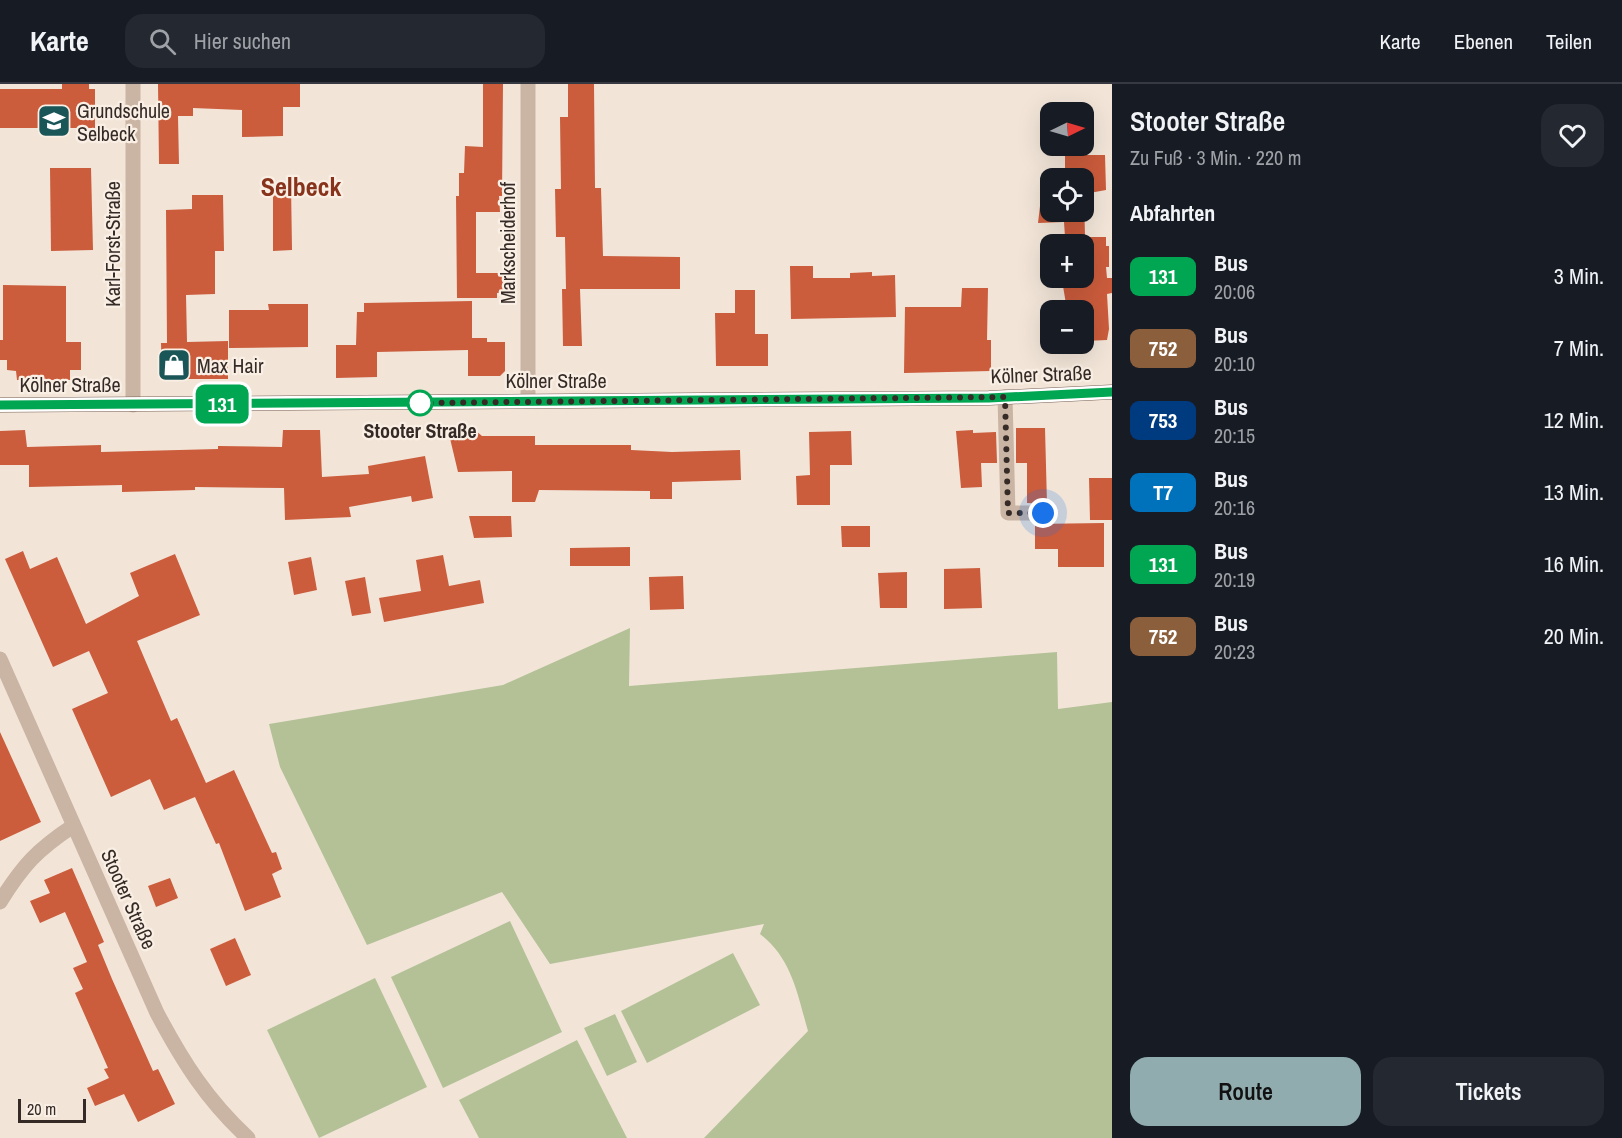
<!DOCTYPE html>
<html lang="de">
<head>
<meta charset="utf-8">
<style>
  :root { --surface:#171b24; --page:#242831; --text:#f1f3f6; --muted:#9ea1a6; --line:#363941; --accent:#90acaf }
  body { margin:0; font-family:"Archivo Narrow",sans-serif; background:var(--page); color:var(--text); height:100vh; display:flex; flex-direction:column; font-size:22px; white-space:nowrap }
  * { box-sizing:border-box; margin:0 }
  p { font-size:20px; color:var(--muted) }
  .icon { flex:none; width:33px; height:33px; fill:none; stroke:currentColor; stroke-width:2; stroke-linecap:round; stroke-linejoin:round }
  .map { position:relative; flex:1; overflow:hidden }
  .side { display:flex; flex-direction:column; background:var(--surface); width:510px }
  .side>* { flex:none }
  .badge { padding:0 12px; border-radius:9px; font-size:21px; line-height:39px }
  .needle { width:39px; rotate:85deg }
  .tools { position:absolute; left:1040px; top:18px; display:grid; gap:12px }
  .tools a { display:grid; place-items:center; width:54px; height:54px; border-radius:12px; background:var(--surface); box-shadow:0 6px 24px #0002; font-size:30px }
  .scale { position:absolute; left:18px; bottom:15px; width:68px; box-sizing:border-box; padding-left:6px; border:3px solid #352a26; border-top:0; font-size:16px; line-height:21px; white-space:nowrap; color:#352a26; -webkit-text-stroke:4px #faefe4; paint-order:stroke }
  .you { position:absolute; width:30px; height:30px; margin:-15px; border:4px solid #fff; border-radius:50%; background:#1a73e8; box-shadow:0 0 0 9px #1a73e833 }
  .map>.badge { position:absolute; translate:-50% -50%; box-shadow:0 0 0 3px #fff }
  h2 { padding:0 18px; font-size:22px; line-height:54px }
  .round { display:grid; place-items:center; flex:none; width:63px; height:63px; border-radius:18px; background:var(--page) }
  .headline { display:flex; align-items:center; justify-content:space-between; height:102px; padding:0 18px }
  h1 { font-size:28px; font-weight:600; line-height:45px }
  .button { display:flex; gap:12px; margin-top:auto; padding:12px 18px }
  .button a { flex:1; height:69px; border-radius:18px; background:var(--accent); color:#111; font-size:24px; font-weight:600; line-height:69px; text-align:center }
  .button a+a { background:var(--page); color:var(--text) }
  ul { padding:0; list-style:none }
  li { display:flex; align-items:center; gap:18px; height:72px; padding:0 18px }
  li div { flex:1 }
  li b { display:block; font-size:22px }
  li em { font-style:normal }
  li .badge { min-width:66px; font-weight:700; text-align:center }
  header { display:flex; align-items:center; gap:36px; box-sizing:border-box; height:84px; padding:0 30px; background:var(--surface); border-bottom:2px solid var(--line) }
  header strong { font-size:28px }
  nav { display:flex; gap:33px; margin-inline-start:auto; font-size:21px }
  .search { width:420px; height:54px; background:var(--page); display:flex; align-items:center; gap:15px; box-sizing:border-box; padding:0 21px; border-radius:18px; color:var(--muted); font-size:22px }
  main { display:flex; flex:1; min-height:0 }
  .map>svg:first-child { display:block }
  .green { fill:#b4c197 }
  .building { fill:#cb5c3c }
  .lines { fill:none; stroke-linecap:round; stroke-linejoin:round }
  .minor { stroke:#cab4a3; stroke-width:15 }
  .major { stroke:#786156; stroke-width:15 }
  .line-casing { stroke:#fff; stroke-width:14 }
  .line { stroke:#00a651; stroke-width:9 }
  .walk { stroke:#352a26; stroke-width:6; stroke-dasharray:0 10.8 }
  .stop-dot { fill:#fff; stroke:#00a651; stroke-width:3 }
  .labels { text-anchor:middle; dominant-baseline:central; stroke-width:4.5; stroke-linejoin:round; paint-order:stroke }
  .poi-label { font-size:20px; fill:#352a26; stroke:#faefe4; text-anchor:start }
  .street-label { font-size:20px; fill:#352a26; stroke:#faefe4 }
  .stop-label { font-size:20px; font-weight:bold; fill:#352a26; stroke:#faefe4 }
  .district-label { font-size:26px; font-weight:bold; fill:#88331b; stroke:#faefe4 }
</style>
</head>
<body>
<header>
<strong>Karte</strong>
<div class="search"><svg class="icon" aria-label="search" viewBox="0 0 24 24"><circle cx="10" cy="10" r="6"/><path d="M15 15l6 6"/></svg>Hier suchen</div>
<nav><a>Karte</a><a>Ebenen</a><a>Teilen</a></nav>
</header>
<main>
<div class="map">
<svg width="1112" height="1054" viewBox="0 0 1112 1054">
  <rect width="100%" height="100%" fill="#f2e5d8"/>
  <g class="green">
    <path d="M630 544 629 602 1057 568 1058 625 1112 618V1054H704L808 947C797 909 792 875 760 850L764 840 550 880 502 808 367 861 280 683 269 640 503 601Z"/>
    <polygon points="510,837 562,948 443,1004 391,893"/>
    <polygon points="733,869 760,921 647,979 621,927"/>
    <polygon points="375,894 427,1003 319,1054 267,946"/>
    <polygon points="615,930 637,978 607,992 584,944"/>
    <polygon points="577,956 627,1054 479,1054 459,1016"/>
  </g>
  <g class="building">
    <polygon points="62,0 89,0 89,5 95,5 95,44 0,44 0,5 62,5"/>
    <polygon points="158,0 300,0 300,23 283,23 283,52 242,53 242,26 193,24 193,32 178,32 179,80 159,80"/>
    <polygon points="483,0 503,0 502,112 499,112 500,128 476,128 476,189 505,189 505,209 497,209 497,214 457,214 456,112 459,112 459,89 464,89 465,62 483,63"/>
    <polygon points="568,0 594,0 595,104 601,104 603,172 680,173 680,205 580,205 582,262 563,262 562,205 574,205 566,205 565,153 556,153 555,105 561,105 560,33 568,33"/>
    <polygon points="1065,71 1105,71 1106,106 1084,110 1085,153 1106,153 1106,162 1109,162 1109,183 1106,183 1107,194 1112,194 1112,209 1107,210 1109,245 1107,256 1085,257 1085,268 1068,269 1068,260 1083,260 1083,226 1067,226 1062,196 1083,195 1083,153 1065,153 1064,138 1038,139 1040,122 1050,122 1050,128 1083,128 1083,94 1065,94"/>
    <polygon points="50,84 91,84 93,166 51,167"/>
    <polygon points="273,101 291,101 292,166 273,167"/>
    <polygon points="192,111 223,111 224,167 215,167 215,210 186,211 187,258 228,257 228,295 168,295 162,290 161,259 167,259 166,126 192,125"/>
    <polygon points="790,182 813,182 813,194 850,194 850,189 872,188 872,192 895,191 896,233 791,235"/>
    <polygon points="3,201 66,202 66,258 81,258 81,286 70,286 70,296 17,296 16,287 7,286 7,276 0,276 0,256 3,256"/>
    <polygon points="962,204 988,204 987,256 991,256 991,287 904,289 905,223 961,223"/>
    <polygon points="735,206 755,206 755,250 768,250 768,282 716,282 715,229 735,229"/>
    <polygon points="472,217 472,254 487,254 487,258 505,258 505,287 500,292 468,292 468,266 377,268 377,293 336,294 336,261 356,261 357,228 364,228 364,219"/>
    <polygon points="268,220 308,220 308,263 229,264 229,226 269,226"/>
    <polygon points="1016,344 1045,344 1047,420 1027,419 1027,379 1016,379"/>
    <polygon points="25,346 27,363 101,361 101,368 218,365 218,362 282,363 283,346 320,346 322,393 369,390 368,382 425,372 433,414 412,418 411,412 349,423 351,433 285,436 284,404 195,403 195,406 122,408 122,401 29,403 29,381 0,381 0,347"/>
    <polygon points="448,346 475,346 482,352 535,352 535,361 631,361 631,366 672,368 740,366 741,396 672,398 672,415 650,415 650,407 539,406 535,418 512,418 512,387 458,388"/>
    <polygon points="973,346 973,349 996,348 997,379 981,379 982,403 961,404 956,347"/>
    <polygon points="851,347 852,381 830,381 830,421 797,421 796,392 810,391 809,348"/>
    <polygon points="1089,394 1112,394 1112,436 1090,436"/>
    <polygon points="469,432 511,432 512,453 474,454"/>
    <polygon points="1104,439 1104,483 1058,483 1058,465 1035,465 1035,440"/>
    <polygon points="841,442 870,442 870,463 842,463"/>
    <polygon points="630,463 630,482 570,482 570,464"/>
    <polygon points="23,467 30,485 57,473 86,540 139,512 130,489 175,470 200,531 137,557 171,637 177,634 206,699 234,686 272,769 276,768 282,785 272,790 281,813 245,827 219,759 216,760 195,713 164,726 150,695 111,713 72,625 108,609 89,567 53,583 5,475"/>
    <polygon points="443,471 449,502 480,496 484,519 384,538 379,514 421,507 416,476"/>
    <polygon points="311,473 317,506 294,511 288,478"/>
    <polygon points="980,484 982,524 944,525 944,485"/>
    <polygon points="907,488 907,524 880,524 878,489"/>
    <polygon points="683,492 684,525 650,526 649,493"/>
    <polygon points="365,493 371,529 352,532 345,497"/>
    <polygon points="0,648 41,738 0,757"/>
    <polygon points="72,784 104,858 98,861 112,895 153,987 158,985 175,1020 138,1038 124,1010 95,1022 87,1004 109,994 104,985 108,984 75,909 83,905 73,884 87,878 65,828 40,839 30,817 50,809 44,796"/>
    <polygon points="170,794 178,814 156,823 148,802"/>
    <polygon points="235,854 251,891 226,902 210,865"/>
  </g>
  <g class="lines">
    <g class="minor">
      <polyline points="133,0 133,321"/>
      <polyline points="528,0 528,317"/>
      <polyline points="1005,313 1008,429 1043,429"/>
      <path d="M0 575 157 929C183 978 207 1016 248 1054"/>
      <path d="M0 818C23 781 37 766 73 742"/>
    </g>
    <polyline class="major" points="0,321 989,314 1112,308"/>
  </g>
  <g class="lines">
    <defs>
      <polyline id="line" points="0,321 989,314 1112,308"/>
    </defs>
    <use href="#line" class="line-casing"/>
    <use href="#line" class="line"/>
    <polyline class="walk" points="420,319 1005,313 1008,429 1043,429"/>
  </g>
  <defs>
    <symbol id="school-square" viewBox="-11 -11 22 22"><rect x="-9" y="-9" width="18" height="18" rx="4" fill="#1a5558" stroke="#faefe4"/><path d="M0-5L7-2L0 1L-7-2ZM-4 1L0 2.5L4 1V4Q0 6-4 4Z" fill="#fff"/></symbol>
    <symbol id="shop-square" viewBox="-11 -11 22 22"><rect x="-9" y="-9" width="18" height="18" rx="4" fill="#1a5558" stroke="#faefe4"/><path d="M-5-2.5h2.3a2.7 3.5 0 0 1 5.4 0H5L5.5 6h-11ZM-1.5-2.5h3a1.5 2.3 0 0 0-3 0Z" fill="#fff"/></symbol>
  </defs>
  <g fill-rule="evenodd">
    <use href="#school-square" x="35" y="18" width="38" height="38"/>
    <use href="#shop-square" x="155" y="262" width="38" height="38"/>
  </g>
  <circle class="stop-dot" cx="420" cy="319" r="12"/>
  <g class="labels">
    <g class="poi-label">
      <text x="77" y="26">Grundschule<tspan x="77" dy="23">Selbeck</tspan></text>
      <text x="197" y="281">Max Hair</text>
    </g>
    <g class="street-label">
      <text transform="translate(507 159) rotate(-90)">Markscheiderhof</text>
      <text transform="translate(112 160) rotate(-90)">Karl-Forst-Straße</text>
      <text transform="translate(1041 290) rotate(-2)">Kölner Straße</text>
      <text x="556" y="296">Kölner Straße</text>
      <text x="70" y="300">Kölner Straße</text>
      <text transform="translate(129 815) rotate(66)">Stooter Straße</text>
    </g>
    <g class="stop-label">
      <text x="420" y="346">Stooter Straße</text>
    </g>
    <g class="district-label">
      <text x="301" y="102">Selbeck</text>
    </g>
  </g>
</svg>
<div class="tools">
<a><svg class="needle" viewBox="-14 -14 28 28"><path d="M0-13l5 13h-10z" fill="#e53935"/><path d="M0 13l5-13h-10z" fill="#9ea1a6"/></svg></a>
<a><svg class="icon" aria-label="locate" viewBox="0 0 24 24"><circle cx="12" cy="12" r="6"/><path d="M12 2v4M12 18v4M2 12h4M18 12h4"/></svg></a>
<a>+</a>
<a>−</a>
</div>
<div class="scale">20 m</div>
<div class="you" style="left:1043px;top:429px"></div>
<b class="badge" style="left:222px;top:320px;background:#00a651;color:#fff">131</b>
</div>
<section class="side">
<div class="headline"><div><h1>Stooter Straße</h1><p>Zu Fuß · 3 Min. · 220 m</p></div><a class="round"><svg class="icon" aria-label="heart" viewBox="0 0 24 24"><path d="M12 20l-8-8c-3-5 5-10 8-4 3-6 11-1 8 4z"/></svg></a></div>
<h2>Abfahrten</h2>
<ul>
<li><span class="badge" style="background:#00a651;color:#fff">131</span><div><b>Bus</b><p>20:06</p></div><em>3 Min.</em></li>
<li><span class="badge" style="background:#8b5e3c;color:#fff">752</span><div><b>Bus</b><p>20:10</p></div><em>7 Min.</em></li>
<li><span class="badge" style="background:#003b80;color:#fff">753</span><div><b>Bus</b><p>20:15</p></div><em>12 Min.</em></li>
<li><span class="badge" style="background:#0072bc;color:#fff">T7</span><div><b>Bus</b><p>20:16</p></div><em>13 Min.</em></li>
<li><span class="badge" style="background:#00a651;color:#fff">131</span><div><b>Bus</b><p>20:19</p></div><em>16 Min.</em></li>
<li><span class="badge" style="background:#8b5e3c;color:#fff">752</span><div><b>Bus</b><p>20:23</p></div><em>20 Min.</em></li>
</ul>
<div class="button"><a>Route</a><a>Tickets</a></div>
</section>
</main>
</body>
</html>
